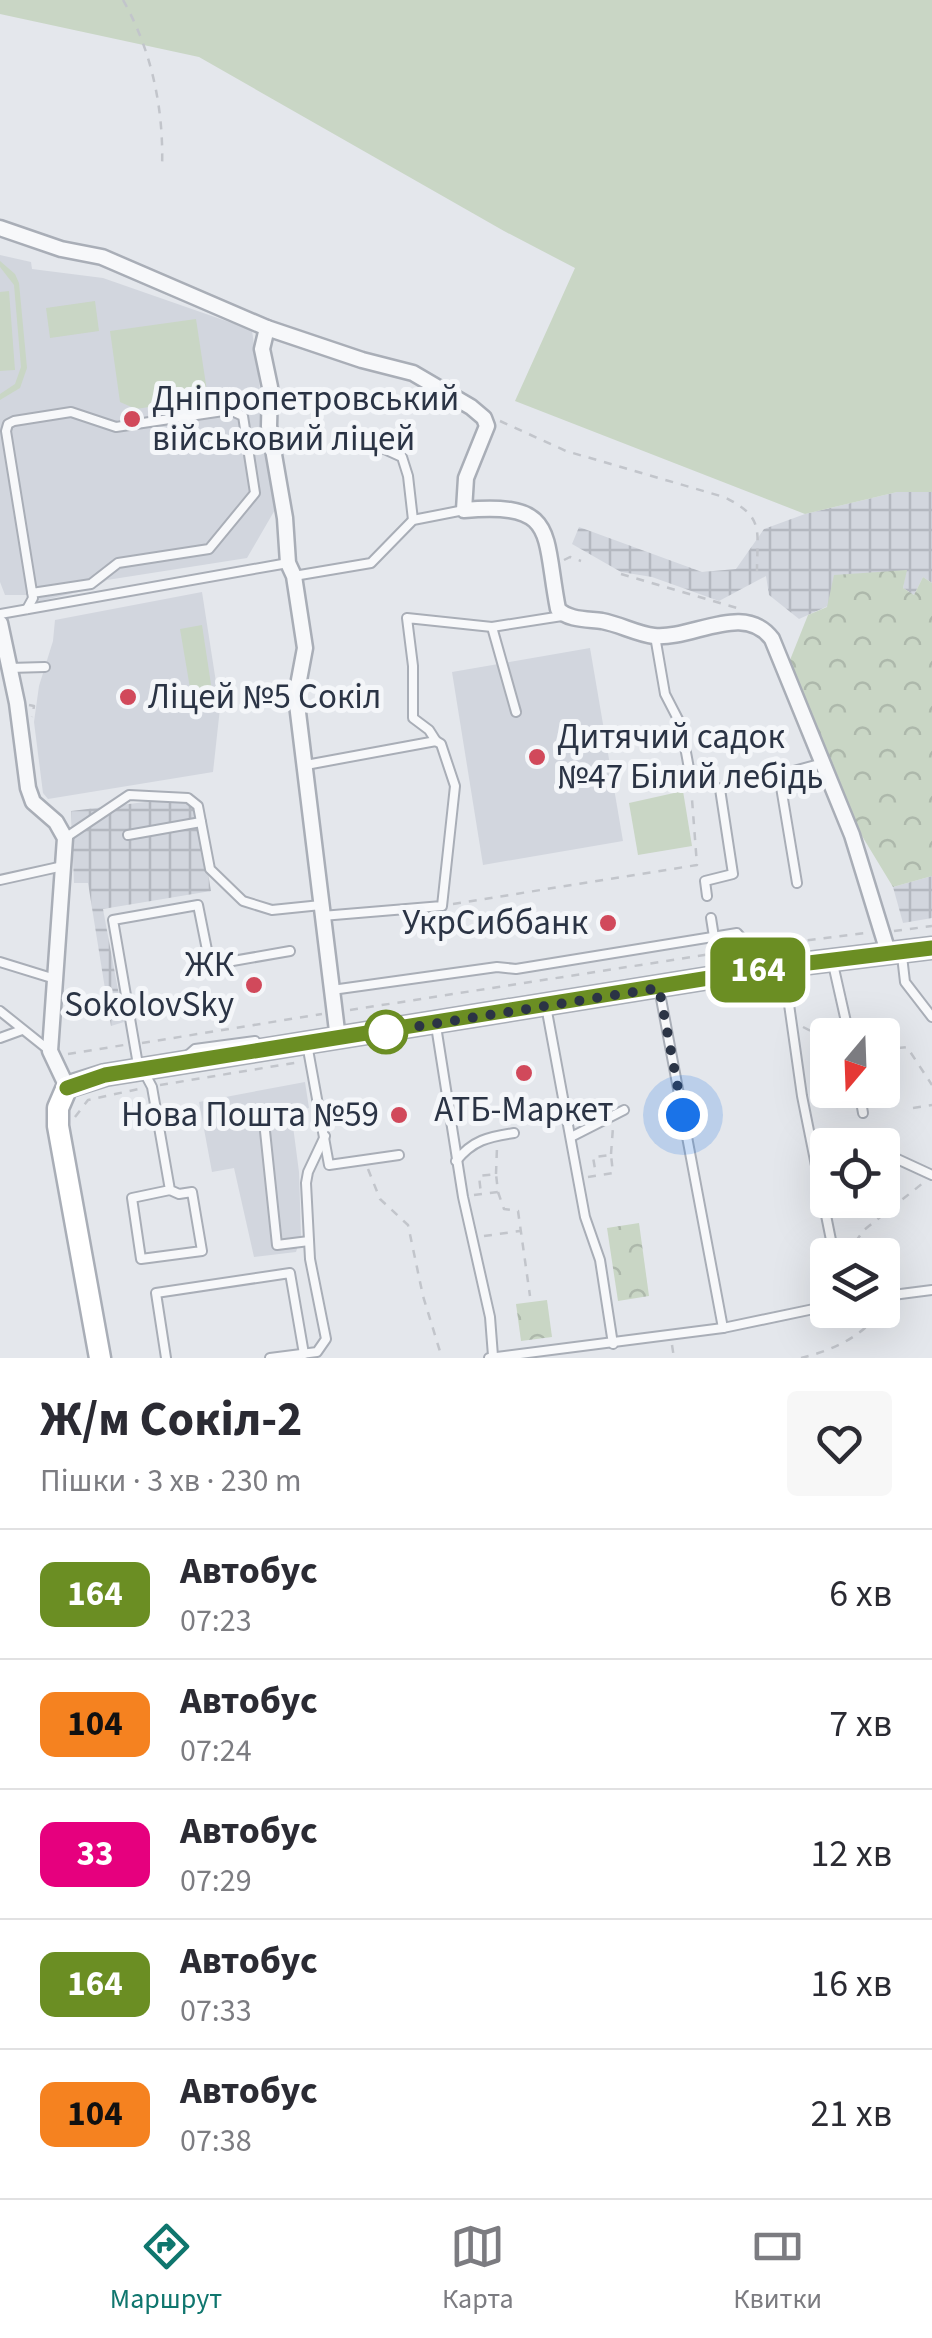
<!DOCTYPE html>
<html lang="uk">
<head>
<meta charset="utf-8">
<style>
  :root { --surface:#fff; --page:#f7f7f7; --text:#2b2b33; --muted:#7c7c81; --line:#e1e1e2; --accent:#0f766e }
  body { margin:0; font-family:"Source Sans 3",sans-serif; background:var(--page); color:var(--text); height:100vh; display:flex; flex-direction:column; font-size:38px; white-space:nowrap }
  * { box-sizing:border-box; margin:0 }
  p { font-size:32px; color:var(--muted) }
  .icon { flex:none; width:55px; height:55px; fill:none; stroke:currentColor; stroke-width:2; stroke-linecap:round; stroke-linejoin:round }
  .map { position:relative; height:1358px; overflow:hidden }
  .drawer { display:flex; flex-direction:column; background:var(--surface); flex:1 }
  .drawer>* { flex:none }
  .badge { padding:0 20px; border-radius:15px; font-size:35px; line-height:65px }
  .needle { width:65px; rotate:199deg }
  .controls { position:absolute; left:810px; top:1018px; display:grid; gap:20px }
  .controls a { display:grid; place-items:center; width:90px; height:90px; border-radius:10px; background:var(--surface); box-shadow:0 10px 40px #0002; font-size:50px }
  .you { position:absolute; width:50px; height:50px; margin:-25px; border:8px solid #fff; border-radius:50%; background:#1a73e8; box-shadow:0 0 0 15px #1a73e833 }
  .map>.badge { position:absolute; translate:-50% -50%; box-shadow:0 0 0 5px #fff }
  .round { display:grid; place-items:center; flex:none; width:105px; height:105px; border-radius:10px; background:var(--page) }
  .overview { display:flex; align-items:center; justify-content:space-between; height:170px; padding:0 40px }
  h1 { font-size:48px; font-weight:700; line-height:75px }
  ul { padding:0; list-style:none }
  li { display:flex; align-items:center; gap:30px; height:130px; padding:0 40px; border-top:2px solid var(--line) }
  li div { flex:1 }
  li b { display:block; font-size:38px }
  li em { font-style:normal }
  li .badge { min-width:110px; font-weight:700; text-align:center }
  .tabs { display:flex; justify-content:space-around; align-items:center; height:140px; border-top:2px solid var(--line); background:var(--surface); font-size:28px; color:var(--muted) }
  .tabs a { display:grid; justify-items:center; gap:5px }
  .tabs .current { color:var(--accent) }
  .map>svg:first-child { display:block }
  .built { fill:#d2d6de }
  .industrial { fill:url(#industrial-grid) }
  .grass { fill:#c9d6c5 }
  .forest { fill:url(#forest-crowns) }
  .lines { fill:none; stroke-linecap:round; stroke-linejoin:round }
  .lane-casing { stroke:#a9aeb7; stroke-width:12 }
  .street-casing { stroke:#a9aeb7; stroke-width:19 }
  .secondary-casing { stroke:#a9aeb7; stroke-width:25 }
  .path { stroke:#c2c5cb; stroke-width:2.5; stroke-dasharray:8 8; stroke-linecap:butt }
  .lane { stroke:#f7f8fa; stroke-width:8 }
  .street { stroke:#f7f8fa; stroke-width:14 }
  .secondary { stroke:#fff; stroke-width:20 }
  .line-casing { stroke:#fff; stroke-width:22 }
  .line { stroke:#6b8e23; stroke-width:15 }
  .walk { stroke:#2b3445; stroke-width:10; stroke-dasharray:0 18 }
  .poi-dot { fill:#d1495b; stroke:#f4f6f9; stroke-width:4 }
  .stop-dot { fill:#fff; stroke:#6b8e23; stroke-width:5 }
  .labels { text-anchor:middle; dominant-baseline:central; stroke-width:10; stroke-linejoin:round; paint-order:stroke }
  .poi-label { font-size:35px; fill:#2b3445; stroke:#f4f6f9; text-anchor:start }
</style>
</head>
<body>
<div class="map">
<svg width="932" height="1358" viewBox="0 0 932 1358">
  <defs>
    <pattern id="industrial-grid" width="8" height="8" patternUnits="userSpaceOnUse" patternTransform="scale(2.5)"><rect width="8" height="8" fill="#d2d6de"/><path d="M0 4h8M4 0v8" fill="none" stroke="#b4b8c0"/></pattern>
    <pattern id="forest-crowns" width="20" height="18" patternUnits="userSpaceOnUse" patternTransform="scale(2.5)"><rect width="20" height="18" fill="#c9d6c5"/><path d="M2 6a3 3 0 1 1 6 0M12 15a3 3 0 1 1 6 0" fill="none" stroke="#adb8ab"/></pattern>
  </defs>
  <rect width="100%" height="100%" fill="#e4e7ec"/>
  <g class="built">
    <polygon points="0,255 31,262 32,269 103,278 252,330 276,508 247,558 107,580 95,588 40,601 26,595 5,595 0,582"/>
    <polygon points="202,592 220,708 213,772 48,799 43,793 34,722 39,686 53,641 55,620"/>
    <polygon points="590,648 623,841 483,865 452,672"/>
    <polygon points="305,1082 309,1108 291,1111 299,1172 301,1236 296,1252 254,1257 234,1168 212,1172 199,1102"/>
  </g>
  <g class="industrial">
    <polygon points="897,492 932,492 932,583 923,577 914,595 903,588 906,571 799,619 769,595 766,576 719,601 652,577 621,572 572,544 579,527 702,572 736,569 764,529 805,514"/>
    <polygon points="195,796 211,891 103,909 124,1022 111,1026 88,883 74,883 71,811"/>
    <polygon points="932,876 932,918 903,923 893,887"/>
  </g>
  <g class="grass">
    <polygon points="0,0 932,0 932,492 897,492 805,514 515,401 575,268 504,231 199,57 0,14"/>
    <polygon points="0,261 15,274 19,283 27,368 20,388 0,400 0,394 15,384 21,367 14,285 0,267"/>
    <polygon points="9,291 15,370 0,371 0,292"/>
    <polygon points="95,301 99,331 50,338 46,308"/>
    <polygon points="196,319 208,398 136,409 120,402 110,331"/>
    <polygon points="202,625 212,691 191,694 180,629"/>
    <polygon points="683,791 692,846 638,855 629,803"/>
  </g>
  <g class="forest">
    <polygon points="907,570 903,588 914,595 923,577 932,583 932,876 893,887 862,836 790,660 808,615 827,607 834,575"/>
    <polygon points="639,1223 649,1296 618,1301 607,1228"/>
    <polygon points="547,1300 552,1337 521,1341 516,1304"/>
  </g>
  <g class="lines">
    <defs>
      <g id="lane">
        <polyline points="380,447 402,457 408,476 413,520"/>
        <polyline points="294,576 371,563 413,520 464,510"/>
        <polyline points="27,609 33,598 6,431 8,424 14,421 71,412 116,427 230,410 243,416 255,493 209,549 118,563 91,584 32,593"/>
        <polyline points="0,614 288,563"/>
        <polyline points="492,627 516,712"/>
        <polyline points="655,636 665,694 681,725 690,774 720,789 733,874 705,881 707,896"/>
        <polyline points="9,668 45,667"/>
        <polyline points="436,741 429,730 413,718 413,666 407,618 492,627 562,616"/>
        <polyline points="306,765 436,741 441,744 455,786 442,906 322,916"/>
        <polyline points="128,835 201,822"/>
        <polyline points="65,838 129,795 188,798 198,806 210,869 243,901 272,910 321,905"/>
        <polyline points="0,880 63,866"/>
        <polyline points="797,883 779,775 823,763"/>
        <polyline points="711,918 714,937"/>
        <polyline points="902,956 905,982 932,1017"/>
        <polyline points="0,962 55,979"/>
        <polyline points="833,964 849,1035"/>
        <polyline points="784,969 802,1096 834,1255"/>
        <polyline points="659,988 723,1328"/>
        <polyline points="332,990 497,967 516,969 737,933 750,948 754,966"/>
        <polyline points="546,1006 585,1217 600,1260 613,1344"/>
        <polyline points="0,1011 50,1051"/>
        <polyline points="436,1026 463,1197 490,1317 493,1356"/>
        <polyline points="0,1038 22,1030"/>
        <polyline points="307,1044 329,1165 399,1155"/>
        <polyline points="187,1056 195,1049 255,1041"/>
        <polyline points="859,1090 863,1113"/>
        <polyline points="265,1131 277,1245 309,1241"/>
        <polyline points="868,1136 870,1145"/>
        <polyline points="571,1137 624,1110"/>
        <polyline points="882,1152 932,1175"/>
        <path d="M456 1161C473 1140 488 1137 514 1133"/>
        <polyline points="170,1190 179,1194 192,1192 202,1251 141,1259 132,1198 170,1190 152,1087 137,1059 113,920 198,905 210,965 290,951"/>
        <polyline points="885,1296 932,1290"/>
        <polyline points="166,1358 156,1293 290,1273 304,1354"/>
        <polyline points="270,1358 317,1352 326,1339 310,1259 306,1183 308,1172 325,1136"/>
        <polyline points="489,1358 723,1328 828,1306"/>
      </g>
      <g id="street">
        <path d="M0 228 61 249 102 257 267 328 362 360 413 373 471 407 484 418 487 426 466 478 464 510C558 502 543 532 558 609 568 620 587 619 602 621 619 624 637 634 654 636 692 640 744 601 772 639L852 835 888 952"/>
        <polyline points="267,328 262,349 270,387 269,426 285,518 288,563 294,576 305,648 296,696 338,1039"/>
        <polyline points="0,623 17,703 28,788 33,802 56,822 65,838 50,1051 67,1087"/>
      </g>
      <polyline id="secondary" points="100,1358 58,1126 58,1108 67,1087 105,1075 784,966 932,948"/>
    </defs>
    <use href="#lane" class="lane-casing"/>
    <use href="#street" class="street-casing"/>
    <use href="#secondary" class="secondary-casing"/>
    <g class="path">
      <path d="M123 0C152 51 164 110 162 168"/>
      <path d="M500 421 566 451 724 497C765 517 757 530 757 571"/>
      <polyline points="564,560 570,557 581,561"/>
      <polyline points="621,574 737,608"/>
      <polyline points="29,705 34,706 32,717"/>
      <polyline points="453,904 697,865 691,786"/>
      <polyline points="894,931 932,926"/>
      <polyline points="760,946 866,933"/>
      <polyline points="350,1010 737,950"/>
      <polyline points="803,1027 828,1040"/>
      <polyline points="142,1043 322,1014"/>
      <polyline points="882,1050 907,1047 932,1085"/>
      <polyline points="68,1054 124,1045"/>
      <polyline points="160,1085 300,1062"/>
      <polyline points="814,1095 851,1091"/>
      <polyline points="913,1108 932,1105"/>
      <polyline points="75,1117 88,1100 143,1088"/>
      <polyline points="611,1154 613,1127"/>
      <polyline points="368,1169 380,1199 408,1225 423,1296 442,1358"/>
      <polyline points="496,1174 497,1147"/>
      <polyline points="588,1177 613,1173 611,1155 593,1157 596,1175"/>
      <polyline points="498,1192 504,1209 518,1211 530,1296"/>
      <polyline points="474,1195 498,1192 496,1174 479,1176 481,1194"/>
      <polyline points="484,1236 520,1231"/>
      <polyline points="846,1255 864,1230 923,1183"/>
      <polyline points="672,1345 674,1358"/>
      <path d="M801 1358C830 1351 864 1337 880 1310"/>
    </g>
    <use href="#lane" class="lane"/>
    <use href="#street" class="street"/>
    <use href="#secondary" class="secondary"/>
  </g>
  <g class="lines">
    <defs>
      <polyline id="line" points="67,1088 105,1075 784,966 932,948"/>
    </defs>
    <use href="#line" class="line-casing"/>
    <use href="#line" class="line"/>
    <polyline class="walk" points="386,1032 376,1033 659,988 683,1115"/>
  </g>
  <g class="poi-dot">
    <circle cx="132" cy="419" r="10"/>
    <circle cx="128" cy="697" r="10"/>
    <circle cx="537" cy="757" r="10"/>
    <circle cx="608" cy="923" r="10"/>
    <circle cx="254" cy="985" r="10"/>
    <circle cx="524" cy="1073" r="10"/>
    <circle cx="399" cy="1115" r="10"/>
  </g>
  <circle class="stop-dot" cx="386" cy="1032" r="20"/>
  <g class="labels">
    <g class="poi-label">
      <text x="152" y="399">Дніпропетровський<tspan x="152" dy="40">військовий ліцей</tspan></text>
      <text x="148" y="697">Ліцей №5 Сокіл</text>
      <text x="557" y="737">Дитячий садок<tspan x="557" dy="40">№47 Білий лебідь</tspan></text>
      <text x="588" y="923" text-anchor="end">УкрСиббанк</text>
      <text x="234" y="965" text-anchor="end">ЖК<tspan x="234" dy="40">SokolovSky</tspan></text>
      <text x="524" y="1110" text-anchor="middle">АТБ-Маркет</text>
      <text x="379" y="1115" text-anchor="end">Нова Пошта №59</text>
    </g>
  </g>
</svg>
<div class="controls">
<a><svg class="needle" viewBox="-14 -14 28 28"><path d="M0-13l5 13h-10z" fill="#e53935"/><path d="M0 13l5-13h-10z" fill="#7c7c81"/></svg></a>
<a><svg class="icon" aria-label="locate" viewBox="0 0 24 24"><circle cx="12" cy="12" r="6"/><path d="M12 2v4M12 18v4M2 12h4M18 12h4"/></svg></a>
<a><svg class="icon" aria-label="layers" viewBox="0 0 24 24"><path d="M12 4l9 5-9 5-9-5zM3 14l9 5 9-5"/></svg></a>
</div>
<div class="you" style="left:683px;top:1115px"></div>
<b class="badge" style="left:758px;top:970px;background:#6b8e23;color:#fff">164</b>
</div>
<section class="drawer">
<div class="overview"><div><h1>Ж/м Сокіл-2</h1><p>Пішки · 3 хв · 230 m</p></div><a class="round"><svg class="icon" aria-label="heart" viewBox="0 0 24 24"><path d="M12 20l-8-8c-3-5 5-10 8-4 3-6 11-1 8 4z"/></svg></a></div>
<ul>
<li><span class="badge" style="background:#6b8e23;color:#fff">164</span><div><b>Автобус</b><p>07:23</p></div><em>6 хв</em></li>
<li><span class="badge" style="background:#f58220;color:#111">104</span><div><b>Автобус</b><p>07:24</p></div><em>7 хв</em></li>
<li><span class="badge" style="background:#e6007e;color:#fff">33</span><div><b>Автобус</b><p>07:29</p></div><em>12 хв</em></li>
<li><span class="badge" style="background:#6b8e23;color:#fff">164</span><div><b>Автобус</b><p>07:33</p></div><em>16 хв</em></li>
<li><span class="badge" style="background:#f58220;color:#111">104</span><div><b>Автобус</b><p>07:38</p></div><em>21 хв</em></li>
</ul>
</section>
<nav class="tabs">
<a class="current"><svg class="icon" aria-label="directions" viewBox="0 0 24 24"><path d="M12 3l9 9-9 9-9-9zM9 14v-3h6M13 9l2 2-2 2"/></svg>Маршрут</a>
<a><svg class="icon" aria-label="map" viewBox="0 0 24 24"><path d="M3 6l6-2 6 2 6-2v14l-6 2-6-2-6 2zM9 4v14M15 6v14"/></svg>Карта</a>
<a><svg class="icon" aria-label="tickets" viewBox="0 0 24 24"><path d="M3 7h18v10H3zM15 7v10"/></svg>Квитки</a>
</nav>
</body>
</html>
